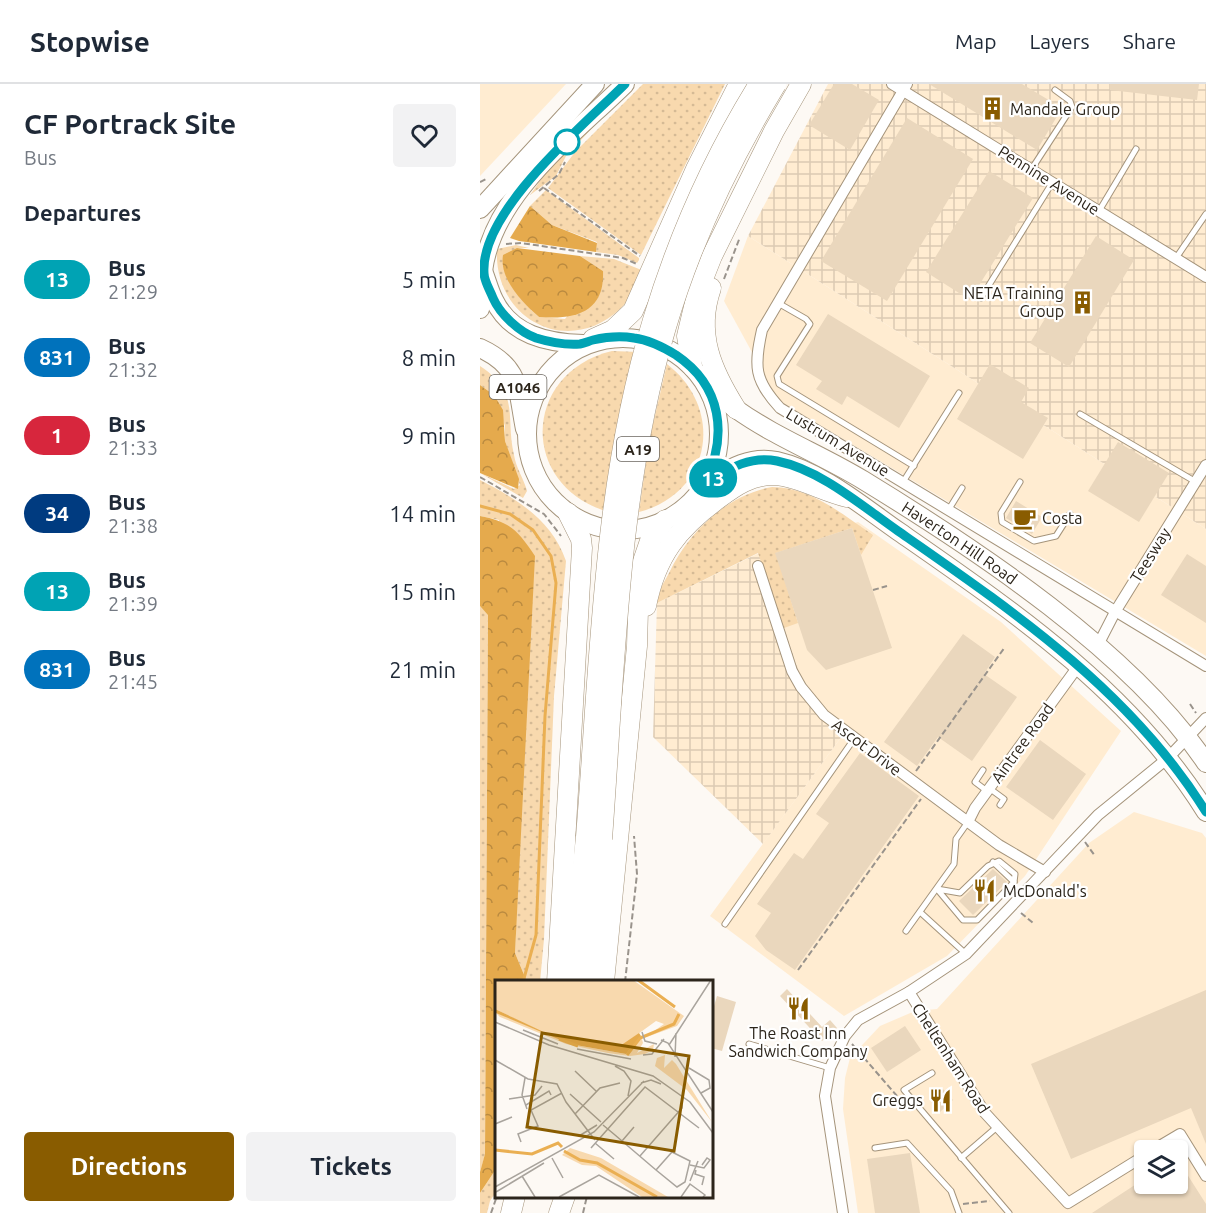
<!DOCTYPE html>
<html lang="en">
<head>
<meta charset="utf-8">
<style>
  :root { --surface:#fff; --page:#f2f2f3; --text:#1f2937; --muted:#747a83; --line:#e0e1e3; --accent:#895c00 }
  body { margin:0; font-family:Ubuntu,sans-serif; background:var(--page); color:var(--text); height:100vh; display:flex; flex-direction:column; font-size:22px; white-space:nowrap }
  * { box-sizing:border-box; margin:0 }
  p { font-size:20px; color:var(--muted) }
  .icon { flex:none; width:33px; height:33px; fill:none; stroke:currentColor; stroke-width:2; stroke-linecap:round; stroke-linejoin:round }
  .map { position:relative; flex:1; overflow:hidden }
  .panel { display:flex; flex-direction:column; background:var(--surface); width:480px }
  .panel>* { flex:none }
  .badge { padding:0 12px; border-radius:20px; font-size:21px; line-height:39px }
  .tools { position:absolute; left:654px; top:1056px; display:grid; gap:12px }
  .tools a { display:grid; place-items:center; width:54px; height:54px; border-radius:6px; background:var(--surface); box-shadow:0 2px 4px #0004; font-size:30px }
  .map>.badge { position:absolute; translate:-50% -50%; box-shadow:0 0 0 3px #fff }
  h2 { padding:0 24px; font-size:22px; line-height:54px }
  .round { display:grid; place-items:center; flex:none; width:63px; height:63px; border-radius:6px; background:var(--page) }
  .head { display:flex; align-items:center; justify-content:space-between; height:102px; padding:0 24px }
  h1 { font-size:28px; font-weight:700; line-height:45px }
  .action { display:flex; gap:12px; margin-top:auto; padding:12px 24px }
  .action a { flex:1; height:69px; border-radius:6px; background:var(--accent); color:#fff; font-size:24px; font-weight:700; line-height:69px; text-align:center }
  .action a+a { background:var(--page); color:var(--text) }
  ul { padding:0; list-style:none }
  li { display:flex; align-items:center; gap:18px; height:78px; padding:0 24px }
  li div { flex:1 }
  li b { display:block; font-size:22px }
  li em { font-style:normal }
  li .badge { min-width:66px; font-weight:700; text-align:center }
  header { display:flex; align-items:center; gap:36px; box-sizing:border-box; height:84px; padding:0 30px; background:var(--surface); border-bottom:2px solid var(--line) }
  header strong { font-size:28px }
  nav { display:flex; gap:33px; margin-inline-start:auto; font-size:21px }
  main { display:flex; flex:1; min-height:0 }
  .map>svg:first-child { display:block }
  .built { fill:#ffecd1; fill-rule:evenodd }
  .industrial { fill:url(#industrial-grid) }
  .grass { fill:url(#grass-dots) }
  .forest { fill:url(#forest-crowns) }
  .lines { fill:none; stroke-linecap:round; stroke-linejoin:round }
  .stream { stroke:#eaaf52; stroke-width:3 }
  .building { fill:#ead7bd }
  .lane-casing { stroke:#a5947b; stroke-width:7 }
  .street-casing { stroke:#a5947b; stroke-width:12 }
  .primary-casing { stroke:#a5947b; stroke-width:20 }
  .highway-casing { stroke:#a5947b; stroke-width:21 }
  .path { stroke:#99938c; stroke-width:2; stroke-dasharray:6 3; stroke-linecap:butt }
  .lane { stroke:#fff; stroke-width:5 }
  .street { stroke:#fff; stroke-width:10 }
  .primary { stroke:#fff; stroke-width:18 }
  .highway { stroke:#fff; stroke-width:20 }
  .highway-bridge-casing { stroke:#a5947b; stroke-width:21; stroke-linecap:butt }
  .highway-bridge { stroke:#fff; stroke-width:20 }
  .line-casing { stroke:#fff; stroke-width:14 }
  .line { stroke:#00a3b4; stroke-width:9 }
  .stop-dot { fill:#fff; stroke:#00a3b4; stroke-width:3 }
  .labels { text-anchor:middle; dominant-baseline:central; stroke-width:4.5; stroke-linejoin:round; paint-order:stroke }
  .shield { fill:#fff; stroke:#6b665f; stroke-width:1.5 }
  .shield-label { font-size:15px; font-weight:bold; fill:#2c251b }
  .poi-label { font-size:16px; fill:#2c251b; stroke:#fff; text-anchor:start }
  .street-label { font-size:16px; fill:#2c251b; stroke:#fff }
  .inset-river { fill:none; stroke:#eaaf52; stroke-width:3 }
  .inset-road { fill:none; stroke:#a9a49d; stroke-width:1.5 }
  .view { fill:#895c00; fill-opacity:0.15; stroke:#895c00; stroke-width:3 }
  .inset-edge { fill:none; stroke:#2c251b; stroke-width:3 }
</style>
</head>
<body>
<header>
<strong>Stopwise</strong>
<nav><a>Map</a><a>Layers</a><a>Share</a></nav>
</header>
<main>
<section class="panel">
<div class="head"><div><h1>CF Portrack Site</h1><p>Bus</p></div><a class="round"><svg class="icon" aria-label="heart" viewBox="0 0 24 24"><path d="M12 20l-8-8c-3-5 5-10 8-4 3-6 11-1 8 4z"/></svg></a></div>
<h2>Departures</h2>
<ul>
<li><span class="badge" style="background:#00a3b4;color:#fff">13</span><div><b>Bus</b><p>21:29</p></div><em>5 min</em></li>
<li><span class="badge" style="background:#0072bc;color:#fff">831</span><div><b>Bus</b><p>21:32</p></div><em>8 min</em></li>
<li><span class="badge" style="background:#d7263d;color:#fff">1</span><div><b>Bus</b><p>21:33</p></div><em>9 min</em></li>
<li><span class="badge" style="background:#003b80;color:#fff">34</span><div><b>Bus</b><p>21:38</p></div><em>14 min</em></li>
<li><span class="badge" style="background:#00a3b4;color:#fff">13</span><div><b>Bus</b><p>21:39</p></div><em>15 min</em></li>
<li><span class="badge" style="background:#0072bc;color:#fff">831</span><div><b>Bus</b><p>21:45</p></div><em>21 min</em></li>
</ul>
<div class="action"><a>Directions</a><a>Tickets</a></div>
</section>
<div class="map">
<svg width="726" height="1129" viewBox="0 0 726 1129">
  <defs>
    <pattern id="industrial-grid" width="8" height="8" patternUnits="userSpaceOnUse" patternTransform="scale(1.5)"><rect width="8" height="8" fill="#ffecd1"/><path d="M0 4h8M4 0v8" fill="none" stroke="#dbcab3"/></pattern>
    <pattern id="grass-dots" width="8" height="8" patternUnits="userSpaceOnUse" patternTransform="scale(1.5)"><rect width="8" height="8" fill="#f8d9ae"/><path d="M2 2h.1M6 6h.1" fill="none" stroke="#d5ba95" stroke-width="1.8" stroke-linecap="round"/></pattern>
    <pattern id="forest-crowns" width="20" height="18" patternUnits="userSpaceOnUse" patternTransform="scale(1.5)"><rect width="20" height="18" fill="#e5aa4d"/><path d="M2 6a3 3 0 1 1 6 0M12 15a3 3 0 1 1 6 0" fill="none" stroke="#ba8a3f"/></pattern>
  </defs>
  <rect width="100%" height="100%" fill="#fdf9f4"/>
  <g class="built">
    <polygon points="0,0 86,0 0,92"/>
    <polygon points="268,152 726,445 726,572 298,316 244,217"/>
    <polygon points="378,438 521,538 641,647 545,792 467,872 364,932 230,832 362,652 320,591 279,469"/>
    <path d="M654 728 722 749 726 754V1129H378L363 1025 365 994 370 974 400 942 435 927 457 925 609 759ZM664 1066H698V1100H664Z"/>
  </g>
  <g class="industrial">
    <polygon points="348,0 726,0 726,445 268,152"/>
    <polygon points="279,469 320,591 362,652 283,760 173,653 177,519"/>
  </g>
  <g class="grass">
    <polygon points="163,0 245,0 161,171 68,104 95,68"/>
    <polygon points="113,39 115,41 86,72 76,92 50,111 70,83"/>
    <polygon points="66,106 159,174 159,176 157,179 138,171 116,168 117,158 72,141 50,122"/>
    <path d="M36 161 49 164H37L51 226 59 233 85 235 123 187 100 172 134 175 164 187C157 201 151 215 140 225 88 274 13 235 17 165Z"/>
    <path d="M132 267 160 268 129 428C39 403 41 289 132 267Z"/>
    <path d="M187 280C245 325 232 409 159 428L169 357Z"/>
    <path d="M0 282C41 309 25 333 34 371 36 384 44 395 47 407L43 414 0 389 34 405 40 401 25 357V342L14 311 0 301Z"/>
    <path d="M0 396C37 415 72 436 86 477L74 612 64 855 60 898H47L35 869 39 744 19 436 0 432Z"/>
    <path d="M292 403C330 403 362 430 393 451L381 471 372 444 296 469 318 539 304 544 278 469 177 519C178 507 183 500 189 489 208 449 246 411 292 403Z"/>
    <polygon points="0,522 8,530 5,1071 0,1088"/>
    <polygon points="16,1085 16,1108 10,1117 7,1129 0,1129 0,1109"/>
  </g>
  <g class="forest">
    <polygon points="50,122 72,141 117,159 116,168 39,157 30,154"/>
    <path d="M37 164 100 172 123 187C125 229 94 236 59 233 43 219 19 195 23 171Z"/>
    <polygon points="0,301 14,311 23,326 25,357 39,395 38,405 0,389"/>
    <path d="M0 432C31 438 38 447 55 472L35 869 47 898H16V1085L0 1109V1088L5 1070 8 531 0 522Z"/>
  </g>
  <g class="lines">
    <polyline class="stream" points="0,422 30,430 53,446 71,472 76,499 65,632 56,851 43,898"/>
  </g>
  <g class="building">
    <polygon points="354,0 372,0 399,16 370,66 329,41"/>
    <polygon points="449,0 542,0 582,24 557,66"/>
    <polygon points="630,0 719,0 717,16 630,6"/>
    <polygon points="427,34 493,75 407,217 341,177"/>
    <polygon points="509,87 553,114 490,216 446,188"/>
    <polygon points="616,152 654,176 589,283 550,259"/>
    <polygon points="348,230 450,292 419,344 367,312 362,321 336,305 342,297 316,281"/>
    <polygon points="510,280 549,304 541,318 568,334 543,375 477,335"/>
    <polygon points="638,358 689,389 659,438 608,407"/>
    <polygon points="536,417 562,433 552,450 526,434"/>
    <polygon points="372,444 412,564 346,586 327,566 295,469"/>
    <polygon points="707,470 726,482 726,539 681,511"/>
    <polygon points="483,550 515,573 504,590 537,613 492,677 458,653 437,682 404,658"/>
    <polygon points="560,656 606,690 573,736 526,703"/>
    <polygon points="380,669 439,712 315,886 286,866 275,852 291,829 277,820 314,769 323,775 349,739 336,730"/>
    <polygon points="513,785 527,798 493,831 479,817"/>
    <polygon points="307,905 342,943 350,936 357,944 342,957 300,912"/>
    <polygon points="726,906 726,1060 711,1024 591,1075 551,980"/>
    <polygon points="237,912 256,918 242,967 231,964 231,932"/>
    <polygon points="425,942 441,966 407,988 391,964"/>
    <polygon points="462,1004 473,1016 460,1028 450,1016"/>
    <polygon points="430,1069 440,1129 395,1129 387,1075"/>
    <polygon points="698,1076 726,1120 726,1129 612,1129 664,1095 664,1100 698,1100"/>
  </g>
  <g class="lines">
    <defs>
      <g id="lane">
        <polyline points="551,86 592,23 590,17 575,6"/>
        <polyline points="619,127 656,65"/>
        <polyline points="696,174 726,130"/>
        <polyline points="501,214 572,99"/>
        <polyline points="298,219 326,235 330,240 297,292 299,300 434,382"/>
        <polyline points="600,330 716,398"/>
        <polyline points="423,398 479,309"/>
        <polyline points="540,398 521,429 522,438 554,457 576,452 590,430"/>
        <polyline points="469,425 482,404"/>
        <polyline points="503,686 495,698 507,707"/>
        <polyline points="509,704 524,715 520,721"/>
        <polygon points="519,777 535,790 534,798 497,836 483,836 457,805 480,809 508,782"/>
        <polyline points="513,778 534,798"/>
        <polyline points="440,828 486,870"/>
        <polyline points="245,840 374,655"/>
        <polyline points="426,847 474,780 476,755 488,738"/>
        <polyline points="269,960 350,984"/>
        <polyline points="452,989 424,1006 529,1129"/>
        <polyline points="395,1064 427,1059 471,1107 479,1129"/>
        <polyline points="481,1074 517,1043"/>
      </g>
      <g id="street">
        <polyline points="412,0 726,193"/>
        <path d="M427 0 282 246C274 282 274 296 300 324L726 582"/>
        <polyline points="278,482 312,587 321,603 344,631 519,761 565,788"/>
        <polyline points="617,563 635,528 726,381"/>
        <polyline points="488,738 495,724 599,581"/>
        <polyline points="429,908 505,1029 588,1119 664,1072"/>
        <polyline points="673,1066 700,1050 726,1092"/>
        <polyline points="363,1129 345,1012 350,984 365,952 378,936 429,908 486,870 618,731 688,674 726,634"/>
      </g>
      <g id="primary">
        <polyline points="0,125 115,0"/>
        <path d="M0 180C6 192 8 204 14 216 31 251 67 259 103 260"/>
        <path d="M3 187C13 110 92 52 145 0"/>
        <polyline points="0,225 5,198"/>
        <circle cx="143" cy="350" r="96"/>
        <path d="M0 264C41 283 37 305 45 345"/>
        <path id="s1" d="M225 298C235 307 245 317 256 325 295 353 342 371 383 396 496 465 653 569 726 679"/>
        <path d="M225 399C247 386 269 371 297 377 341 387 382 422 418 447 533 527 651 607 726 728"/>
      </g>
      <g id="highway">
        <path d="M231 204C215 250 232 287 256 325"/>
        <polyline points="113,255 133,246 153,227 216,85 259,0"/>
        <polyline points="212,282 207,252 217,210 232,172 294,47 321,0"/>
        <path d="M166 522C176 471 198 444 239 414 255 402 271 391 293 391 318 392 342 407 367 413"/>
        <polyline points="77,898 102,464 101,455 88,429"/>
        <polyline points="90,898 106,753"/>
        <polyline points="109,898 122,755"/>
        <polyline points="124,898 157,562 159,489 170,457 185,436"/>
        <polyline points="31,1129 35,1112"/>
        <polyline points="79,1129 85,1112"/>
      </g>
    </defs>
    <use href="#lane" class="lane-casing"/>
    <use href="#street" class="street-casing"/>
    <use href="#primary" class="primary-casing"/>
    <use href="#highway" class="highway-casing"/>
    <g class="path">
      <polyline points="0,98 8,94"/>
      <polyline points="64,104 160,172"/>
      <polyline points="59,107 79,90 85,78"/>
      <polyline points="26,160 41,159 143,174 157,180"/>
      <polyline points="244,195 260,153"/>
      <polyline points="0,393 64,430 81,452"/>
      <polyline points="393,506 407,502"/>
      <polyline points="710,620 716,629"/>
      <polyline points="436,687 525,563"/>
      <polyline points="605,758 615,772"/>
      <polyline points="541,829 553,839"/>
      <polyline points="318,886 441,715"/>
      <polyline points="145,898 157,790 154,752"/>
      <polyline points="372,960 417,1012"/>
      <polyline points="483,1120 510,1117"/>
      <polyline points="11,1129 17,1112"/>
      <polyline points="103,1129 107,1112"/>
    </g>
    <use href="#lane" class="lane"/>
    <use href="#street" class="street"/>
    <use href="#primary" class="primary"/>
    <use href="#highway" class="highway"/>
    <defs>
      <g id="highway-bridge">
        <path d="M106 753C120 582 122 402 173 236 198 153 233 74 279 0"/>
        <path d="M122 755C135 585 137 408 186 243 211 158 250 76 296 0"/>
      </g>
    </defs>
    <use href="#highway-bridge" class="highway-bridge-casing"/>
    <use href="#highway-bridge" class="highway-bridge"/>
  </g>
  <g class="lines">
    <defs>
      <path id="line" d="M145 0C104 41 0 127 4 189 4 197 10 206 13 214 20 230 39 248 56 254 69 258 86 261 100 260 105 259 109 257 113 256 126 253 142 252 154 254 170 256 183 263 196 271 242 302 248 351 225 399 247 386 269 371 297 377 341 386 382 422 418 447 533 527 651 607 726 728"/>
    </defs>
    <use href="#line" class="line-casing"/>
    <use href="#line" class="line"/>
  </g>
  <defs>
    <symbol id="building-bare" viewBox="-9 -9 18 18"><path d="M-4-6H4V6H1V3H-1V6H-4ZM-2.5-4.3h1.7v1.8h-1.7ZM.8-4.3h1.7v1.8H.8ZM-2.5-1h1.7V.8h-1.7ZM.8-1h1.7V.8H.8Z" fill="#895c00" stroke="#fff" stroke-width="2.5" paint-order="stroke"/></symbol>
    <symbol id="cafe-bare" viewBox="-9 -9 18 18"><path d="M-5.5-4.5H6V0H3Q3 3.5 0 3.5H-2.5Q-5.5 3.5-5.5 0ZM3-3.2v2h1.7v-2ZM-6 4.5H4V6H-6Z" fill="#895c00" stroke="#fff" stroke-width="2.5" paint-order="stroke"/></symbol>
    <symbol id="restaurant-bare" viewBox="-9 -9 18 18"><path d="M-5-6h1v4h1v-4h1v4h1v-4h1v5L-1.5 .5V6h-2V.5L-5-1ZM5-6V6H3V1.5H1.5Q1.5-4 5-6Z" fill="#895c00" stroke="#fff" stroke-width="2.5" paint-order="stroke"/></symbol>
  </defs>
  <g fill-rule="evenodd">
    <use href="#building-bare" x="496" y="8" width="33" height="33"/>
    <use href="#building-bare" x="586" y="202" width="33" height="33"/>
    <use href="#cafe-bare" x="528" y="418" width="33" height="33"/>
    <use href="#restaurant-bare" x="488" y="790" width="33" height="33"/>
    <use href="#restaurant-bare" x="302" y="908" width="33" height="33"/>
    <use href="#restaurant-bare" x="444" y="1000" width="33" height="33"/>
  </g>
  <circle class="stop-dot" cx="87" cy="58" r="12"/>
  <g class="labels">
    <g class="shield">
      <rect x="9.5" y="291" width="57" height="24" rx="4.5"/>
      <rect x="137" y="353" width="42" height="24" rx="4.5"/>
    </g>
    <g class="shield-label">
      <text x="38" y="303">A1046</text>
      <text x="158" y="365">A19</text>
    </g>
    <g class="poi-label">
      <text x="530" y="25">Mandale Group</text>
      <text x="584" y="209" text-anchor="end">NETA Training<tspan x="584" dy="18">Group</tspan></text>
      <text x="562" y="434">Costa</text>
      <text x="523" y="807">McDonald's</text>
      <text x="318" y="949" text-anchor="middle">The Roast Inn<tspan x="318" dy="18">Sandwich Company</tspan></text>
      <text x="443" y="1016" text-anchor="end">Greggs</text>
    </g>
    <g class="street-label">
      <text transform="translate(569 96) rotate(32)">Pennine Avenue</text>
      <text transform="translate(358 358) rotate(31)">Lustrum Avenue</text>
      <text stroke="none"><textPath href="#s1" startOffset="302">Haverton Hill Road</textPath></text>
      <text transform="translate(670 471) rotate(-58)">Teesway</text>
      <text transform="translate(542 659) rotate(-54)">Aintree Road</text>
      <text transform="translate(387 663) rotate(37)">Ascot Drive</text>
      <text transform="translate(471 974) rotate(57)">Cheltenham Road</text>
    </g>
  </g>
  <g transform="translate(15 896)">
    <rect width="218" height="218" fill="#fdf9f4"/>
    <path d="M0 0H138L189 36 182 46 149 58 169 44 161 41 125 67 50 53 75 64 131 74 146 56 148 63 142 73 159 64 158 70 150 74 135 76 113 73 71 64 5 37 0 32 45 51 0 29ZM170 75 169 88 177 80 181 84 217 142 192 110 160 86 162 78ZM75 168 106 178 173 217H147L101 186 87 185 67 175Z" fill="#f8d9ae"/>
    <path d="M0 29 55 55 125 66 144 53 146 56 131 74 75 64 1 33Z" fill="#e5aa4d"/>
    <path d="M73 0H94L135 33 114 60 79 32 67 46 48 31Z" fill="#f8d9ae"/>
    <path class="inset-river" d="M143 0 180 27M64 59 83 66M132 75 145 58 179 44 184 34M0 170 37 174 63 163 67 167M69 171 85 180 102 183 162 217"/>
    <path class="inset-road" d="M0 42 54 65 158 96 195 122 218 153M28 50 63 64M147 52 150 61 162 64M166 60 173 63 218 132M174 65 216 0M82 69 136 79M148 75 157 74 169 59M180 77 181 53M0 80 33 99 62 104 71 122 100 160M120 86 129 91 136 101 133 116M194 88 214 100 215 108 206 113M80 91 101 111M30 98 27 115 32 129M146 103 156 100 166 104M75 114 106 142M14 119 40 115 47 106M31 125 54 111 56 115M80 134 105 108 125 103M0 144 17 137M108 145 120 155 161 190 182 207 190 202 195 181 177 172 161 190M84 156 102 145M127 161 139 147M26 162 23 154 43 146 36 130 67 113M100 163 119 179M96 168 150 107 204 148M145 176 187 128V119M57 178 68 198M195 185 209 188 215 180 212 178 207 185M201 190 200 194 209 197 207 205M27 196 40 217M195 201 203 181M0 207 99 152 149 101M1 212 49 183M64 217 104 195 144 217M186 217 195 204 210 215 208 217"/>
    <path class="view" d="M47 53 194 76 179 171 32 147Z"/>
    <rect width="218" height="218" class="inset-edge"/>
  </g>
</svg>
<div class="tools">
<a><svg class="icon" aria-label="layers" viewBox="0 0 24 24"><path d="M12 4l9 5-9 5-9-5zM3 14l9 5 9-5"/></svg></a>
</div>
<b class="badge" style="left:233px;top:394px;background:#00a3b4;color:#fff">13</b>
</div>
</main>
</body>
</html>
